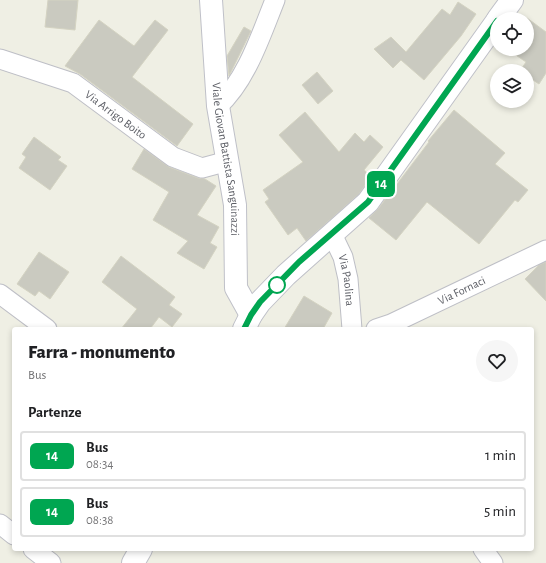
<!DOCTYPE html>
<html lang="it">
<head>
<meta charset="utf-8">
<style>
  :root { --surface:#fff; --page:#f6f6f6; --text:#202124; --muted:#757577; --line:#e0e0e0 }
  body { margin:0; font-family:"Alegreya Sans",sans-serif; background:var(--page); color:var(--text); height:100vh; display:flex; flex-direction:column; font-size:15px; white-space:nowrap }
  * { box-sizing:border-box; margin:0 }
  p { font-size:13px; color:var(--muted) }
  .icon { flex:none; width:22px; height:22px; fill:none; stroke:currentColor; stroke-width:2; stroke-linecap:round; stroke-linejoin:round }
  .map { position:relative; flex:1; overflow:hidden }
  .drawer { position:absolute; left:12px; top:327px; width:522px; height:224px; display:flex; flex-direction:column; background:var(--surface); border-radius:4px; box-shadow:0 2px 6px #0003 }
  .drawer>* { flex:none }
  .badge { padding:0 8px; border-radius:6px; font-size:14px; line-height:26px }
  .buttons { position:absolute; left:490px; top:12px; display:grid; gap:8px }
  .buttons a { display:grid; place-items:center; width:44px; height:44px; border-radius:50%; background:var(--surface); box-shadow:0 2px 6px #0003; font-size:20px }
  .map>.badge { position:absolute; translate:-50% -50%; box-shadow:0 0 0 2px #fff }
  h2 { padding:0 16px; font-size:15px; line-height:36px }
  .round { display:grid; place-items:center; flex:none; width:42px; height:42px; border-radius:21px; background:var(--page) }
  .head { display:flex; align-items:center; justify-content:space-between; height:68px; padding:0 16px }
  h1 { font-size:19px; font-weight:800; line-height:30px }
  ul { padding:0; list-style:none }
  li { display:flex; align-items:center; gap:12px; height:50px; margin:0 8px 6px; padding:0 8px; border:2px solid var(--line); border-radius:4px }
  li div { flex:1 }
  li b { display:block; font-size:15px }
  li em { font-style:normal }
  li .badge { min-width:44px; font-weight:700; text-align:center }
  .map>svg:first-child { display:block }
  .building { fill:#cacac0; stroke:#d4d3c2 }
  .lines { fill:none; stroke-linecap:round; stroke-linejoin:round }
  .street-casing { stroke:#bebfc6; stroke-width:21 }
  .secondary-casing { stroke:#bfc0c8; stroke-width:24 }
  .street { stroke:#fff; stroke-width:19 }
  .secondary { stroke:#fff; stroke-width:22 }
  .line-casing { stroke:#fff; stroke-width:9 }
  .line { stroke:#00a651; stroke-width:6 }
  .stop-dot { fill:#fff; stroke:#00a651; stroke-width:2 }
  .labels { text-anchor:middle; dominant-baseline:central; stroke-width:3; stroke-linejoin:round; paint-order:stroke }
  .street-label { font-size:12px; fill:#5c5e65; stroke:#fff }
</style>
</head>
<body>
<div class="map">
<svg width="546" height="563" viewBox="0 0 546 563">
  <rect width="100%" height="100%" fill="#efefe4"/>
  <g class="building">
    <polygon points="48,0 78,0 75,30 45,27"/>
    <polygon points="458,2 476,14 461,36 424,80 401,60 393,68 374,49 391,37 406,52 442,9 450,15"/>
    <polygon points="527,18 546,32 546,73 539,84 527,76 527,71 520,71 526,62 507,49 527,49"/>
    <polygon points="99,20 134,46 155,20 168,30 132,77 193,124 177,146 80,74 65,66"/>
    <polygon points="244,27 251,31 229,76 227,56"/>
    <polygon points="317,72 333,91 318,104 302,85"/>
    <polygon points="454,110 505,153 495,164 528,190 518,202 515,200 479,244 427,202 396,240 369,218 378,209 429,142 428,141"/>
    <polygon points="305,112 339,152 355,133 364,142 370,135 383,147 364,170 371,176 359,194 306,241 297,228 288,235 265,202 269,199 263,190 303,162 279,135"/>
    <polygon points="34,137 61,157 58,160 67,166 50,190 19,168 26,157 22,154"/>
    <polygon points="144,149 169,167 198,178 205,179 216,186 197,215 219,227 210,243 217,247 204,269 177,253 188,241 153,220 169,192 132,169"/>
    <polygon points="39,252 69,272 50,299 39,291 35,296 17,284"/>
    <polygon points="121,256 175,297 169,305 182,314 172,327 159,317 150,329 121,329 137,309 102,282"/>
    <polygon points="546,262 546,301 525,279 539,265"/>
    <polygon points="304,296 332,313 323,329 284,329"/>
  </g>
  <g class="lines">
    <defs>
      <g id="street">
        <path id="s1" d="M0 59 73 83 173 157 202 168 228 161"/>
        <path d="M218 106C246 81 261 35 275 0"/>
        <path id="s2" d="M332 234 343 257 348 279 352 329"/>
        <polyline points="0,294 47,329"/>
        <path id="s3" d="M376 329 391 324 546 250"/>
        <polyline points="0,524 14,535"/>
        <polyline points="33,549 51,563"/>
        <polyline points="483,549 493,563"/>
      </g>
      <g id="secondary">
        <path id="s4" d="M211 0 218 106 235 205 236 288 251 315"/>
        <polyline points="498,19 512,0"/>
        <polyline points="244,329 251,315 260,302 286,275 368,202 497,21"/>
        <polyline points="133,563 141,549"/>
      </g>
    </defs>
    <use href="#street" class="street-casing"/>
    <use href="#secondary" class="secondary-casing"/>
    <use href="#street" class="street"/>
    <use href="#secondary" class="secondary"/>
  </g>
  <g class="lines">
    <defs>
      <polyline id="line" points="244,329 251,315 260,302 299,262 368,202 497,21"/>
    </defs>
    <use href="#line" class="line-casing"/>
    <use href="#line" class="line"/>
  </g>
  <circle class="stop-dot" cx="277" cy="285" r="8"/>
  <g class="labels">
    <g class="street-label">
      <text stroke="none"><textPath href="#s1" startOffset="130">Via Arrigo Boito</textPath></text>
      <text stroke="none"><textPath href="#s4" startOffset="160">Viale Giovan Battista Sanguinazzi</textPath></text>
      <text stroke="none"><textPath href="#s2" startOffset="49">Via Paolina</textPath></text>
      <text stroke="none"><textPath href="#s3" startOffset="94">Via Fornaci</textPath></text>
    </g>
  </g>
</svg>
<div class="buttons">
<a><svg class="icon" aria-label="locate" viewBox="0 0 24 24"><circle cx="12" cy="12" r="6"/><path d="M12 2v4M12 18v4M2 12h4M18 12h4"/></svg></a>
<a><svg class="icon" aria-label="layers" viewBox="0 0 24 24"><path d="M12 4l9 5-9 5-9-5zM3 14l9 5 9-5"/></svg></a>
</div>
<b class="badge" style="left:381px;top:184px;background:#00a651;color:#fff">14</b>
<section class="drawer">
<div class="head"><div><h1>Farra - monumento</h1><p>Bus</p></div><a class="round"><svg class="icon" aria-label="heart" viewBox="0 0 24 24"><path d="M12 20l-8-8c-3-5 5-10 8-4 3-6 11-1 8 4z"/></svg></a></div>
<h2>Partenze</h2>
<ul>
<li><span class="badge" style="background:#00a651;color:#fff">14</span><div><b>Bus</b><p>08:34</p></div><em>1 min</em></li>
<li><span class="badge" style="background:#00a651;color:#fff">14</span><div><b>Bus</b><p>08:38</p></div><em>5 min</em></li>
</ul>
</section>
</div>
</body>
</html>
